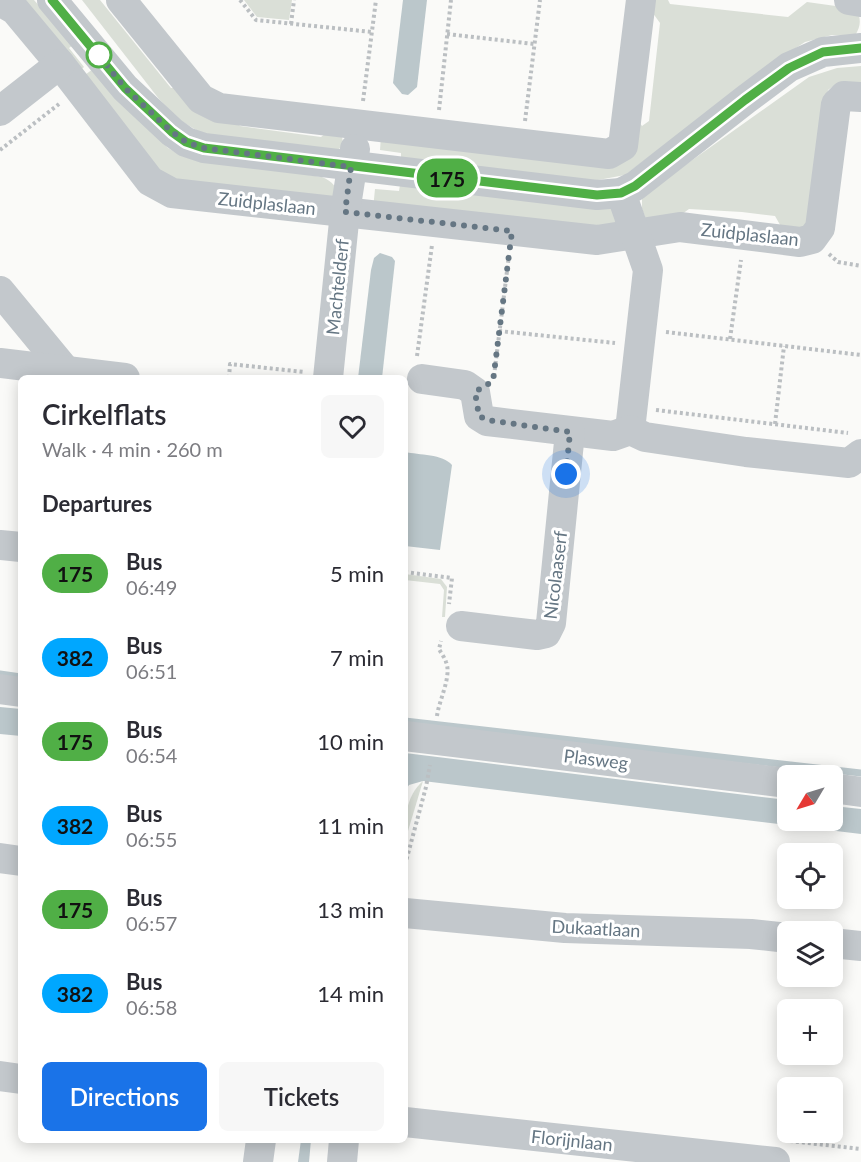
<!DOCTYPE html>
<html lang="en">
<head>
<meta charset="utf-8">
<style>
  :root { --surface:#fff; --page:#f7f7f7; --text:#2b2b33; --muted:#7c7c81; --accent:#1a73e8 }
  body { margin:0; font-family:Lato,sans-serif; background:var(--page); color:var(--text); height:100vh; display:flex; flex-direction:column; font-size:22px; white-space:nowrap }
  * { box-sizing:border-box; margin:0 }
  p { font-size:20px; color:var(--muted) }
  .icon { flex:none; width:33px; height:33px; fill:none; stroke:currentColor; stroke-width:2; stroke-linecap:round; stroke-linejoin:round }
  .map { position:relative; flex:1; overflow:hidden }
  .panel { position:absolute; left:18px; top:375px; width:390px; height:768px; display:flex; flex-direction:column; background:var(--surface); border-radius:9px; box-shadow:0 3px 15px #0003 }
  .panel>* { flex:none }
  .badge { padding:0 12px; border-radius:20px; font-size:21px; line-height:39px }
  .needle { width:39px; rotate:232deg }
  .buttons { position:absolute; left:777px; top:765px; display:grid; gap:12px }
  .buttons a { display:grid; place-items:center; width:66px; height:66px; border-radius:9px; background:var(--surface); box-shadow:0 3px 15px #0003; font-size:30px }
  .you { position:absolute; width:30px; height:30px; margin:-15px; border:4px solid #fff; border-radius:50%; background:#1a73e8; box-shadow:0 0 0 9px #1a73e833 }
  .map>.badge { position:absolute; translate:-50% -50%; box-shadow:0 0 0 3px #fff }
  h2 { padding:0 24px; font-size:22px; line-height:54px }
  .round { display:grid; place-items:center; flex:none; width:63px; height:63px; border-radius:9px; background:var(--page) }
  .overview { display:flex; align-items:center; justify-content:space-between; height:102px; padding:0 24px }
  h1 { font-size:28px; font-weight:600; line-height:45px }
  .action { display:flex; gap:12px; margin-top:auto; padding:12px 24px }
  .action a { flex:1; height:69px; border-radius:9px; background:var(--accent); color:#fff; font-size:24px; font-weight:600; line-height:69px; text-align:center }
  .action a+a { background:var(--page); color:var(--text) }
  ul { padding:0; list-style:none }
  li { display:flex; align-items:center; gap:18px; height:84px; padding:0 24px }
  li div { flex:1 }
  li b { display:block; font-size:22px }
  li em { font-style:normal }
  li .badge { min-width:66px; font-weight:700; text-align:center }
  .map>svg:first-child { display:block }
  .green { fill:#dadfd7 }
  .water { fill:#bbc7cb }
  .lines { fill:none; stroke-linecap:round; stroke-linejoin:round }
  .stream { stroke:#bbc7cb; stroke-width:7 }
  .path { stroke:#bbbfc2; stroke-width:4; stroke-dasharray:3 3; stroke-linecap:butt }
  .minor { stroke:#c3c8cc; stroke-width:30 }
  .line-casing { stroke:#fff; stroke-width:14 }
  .line { stroke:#50af46; stroke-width:9 }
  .walk { stroke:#657683; stroke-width:6; stroke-dasharray:0 10.8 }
  .stop-dot { fill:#fff; stroke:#50af46; stroke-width:3 }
  .labels { text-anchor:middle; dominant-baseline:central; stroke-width:6; stroke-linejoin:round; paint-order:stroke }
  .street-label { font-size:18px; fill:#657683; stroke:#fff }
</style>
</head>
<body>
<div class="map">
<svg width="861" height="1162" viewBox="0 0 861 1162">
  <rect width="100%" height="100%" fill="#fafaf8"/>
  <g class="green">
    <polygon points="13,0 34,0 73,45 69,48 84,67 75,75"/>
    <polygon points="82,0 100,0 171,88 181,88 233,117 240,126 321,137 331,129 342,136 343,144 339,149 331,152 201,133 178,119 159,99"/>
    <polygon points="244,0 292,0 289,20 257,17"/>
    <path d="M648 0H668L670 4 788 17 807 2 857 9C861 21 861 25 855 36L832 35 805 42 775 62 625 175 593 181 401 160V153L380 150 381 136 614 161 635 116 642 126 649 121 660 23 647 5Z"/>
    <polygon points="861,66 861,88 835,85 828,90 806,235 783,230 775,216 742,212 689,209 671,222 647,222 642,209 642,198 653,188 809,77 837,68"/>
    <path d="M93 69 168 148 182 156 322 177C333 182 337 186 338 198L166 185 78 80Z"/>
    <polygon points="400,185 616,209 617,229 373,209 375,189 399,191"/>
    <polygon points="405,574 441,579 447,587 445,617 442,617 444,590 440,584 405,580"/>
    <path d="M423 781 405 841C405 819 405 797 423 781Z"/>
  </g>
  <g class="water">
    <polygon points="403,0 427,0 417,87 408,95 402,94 393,83"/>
    <polygon points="380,253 392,257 395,261 382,378 358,378 371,270 374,258"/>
    <path d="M405 452C419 455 443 454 452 465L440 550 405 546Z"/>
    <polygon points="0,707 21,709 21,736 0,734"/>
    <polygon points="405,753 787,800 788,820 832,820 833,806 861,809 861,834 423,781 409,785 405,791"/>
    <polygon points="301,1140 311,1140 309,1162 298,1162"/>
  </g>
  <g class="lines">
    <g class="stream">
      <polyline points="0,674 21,677"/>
      <polyline points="405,721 861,773"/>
    </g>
    <g class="path">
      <polyline points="240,0 256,20 372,32"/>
      <polyline points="291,24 294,0"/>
      <polyline points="447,34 534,44"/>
      <polyline points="363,101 376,0"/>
      <polyline points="439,110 451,0"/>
      <polyline points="525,121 540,0"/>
      <polyline points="0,150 59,104"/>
      <polyline points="829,254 838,262 861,266"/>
      <polyline points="499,331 615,343"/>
      <polyline points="666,332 861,355"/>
      <polyline points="730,339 741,260"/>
      <polyline points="417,356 432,245"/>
      <polyline points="494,376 509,255"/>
      <polyline points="229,378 230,364 304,372"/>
      <polyline points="656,410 848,433"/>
      <polyline points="775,424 784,346"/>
      <polyline points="405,572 452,578 449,604"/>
      <path d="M437 716C439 700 452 676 446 662 445 658 441 653 439 649L441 641"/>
      <polyline points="405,865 426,787 430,765"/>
      <polyline points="790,1141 861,1149"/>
    </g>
    <g class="minor">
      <polyline points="52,0 125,88 172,132 186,142 204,148 597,195 621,193 635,186 745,100 789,67 823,52 861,48"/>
      <polyline points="121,0 201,99 219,108 609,154 623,146 641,0"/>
      <polyline points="849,0 861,2"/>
      <polyline points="0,1 15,10 60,64 150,181 172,193 597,240 680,227 800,242 812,239 820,228 836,104 844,96 861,97"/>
      <polyline points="0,111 60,64"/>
      <polyline points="621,193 648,270 630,430"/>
      <polyline points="0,291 66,371"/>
      <polyline points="0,363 125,378"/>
      <polyline points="328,378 345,212 355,149"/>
      <polyline points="422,379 465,385 475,392 479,416 487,421 613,436 630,430 645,437 746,452 849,463 861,454"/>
      <polyline points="0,545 21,547"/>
      <polyline points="461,626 537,635 546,633 551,623 570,432"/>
      <polyline points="0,689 21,692"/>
      <polyline points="405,736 788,783"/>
      <polyline points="832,788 861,792"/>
      <polyline points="0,858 21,861"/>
      <polyline points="405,913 565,928 751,934 788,938"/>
      <polyline points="832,943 861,946"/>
      <polyline points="0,1076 21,1079"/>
      <polyline points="405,1122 775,1162"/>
      <polyline points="258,1162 261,1140"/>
      <polyline points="342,1162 344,1140"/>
    </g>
  </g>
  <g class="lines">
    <defs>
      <polyline id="line" points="52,0 125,88 172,132 186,142 204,148 597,195 621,193 635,186 745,100 789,68 823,52 861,48"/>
    </defs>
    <use href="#line" class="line-casing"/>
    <use href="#line" class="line"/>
    <polyline class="walk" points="99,55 96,52 125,88 172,132 186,142 204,148 351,167 345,212 512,231 493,381 475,392 479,416 487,420 570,432 566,474"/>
  </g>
  <circle class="stop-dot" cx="99" cy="55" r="12"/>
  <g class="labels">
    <g class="street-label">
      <text transform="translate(267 203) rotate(6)">Zuidplaslaan</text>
      <text transform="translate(750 234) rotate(6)">Zuidplaslaan</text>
      <text transform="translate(337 287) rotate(-84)">Machtelderf</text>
      <text transform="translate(555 575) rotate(-83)">Nicolaaserf</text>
      <text transform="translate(596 759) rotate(7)">Plasweg</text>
      <text transform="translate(596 928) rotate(3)">Dukaatlaan</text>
      <text transform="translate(572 1140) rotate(6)">Florijnlaan</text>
    </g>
  </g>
</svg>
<div class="buttons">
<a><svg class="needle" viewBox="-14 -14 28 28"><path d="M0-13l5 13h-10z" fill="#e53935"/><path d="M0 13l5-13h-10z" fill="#7c7c81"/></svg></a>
<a><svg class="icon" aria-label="locate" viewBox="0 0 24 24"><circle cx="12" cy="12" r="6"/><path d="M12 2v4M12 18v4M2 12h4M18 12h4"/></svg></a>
<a><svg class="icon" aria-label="layers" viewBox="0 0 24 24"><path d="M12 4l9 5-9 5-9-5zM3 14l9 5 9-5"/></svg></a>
<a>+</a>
<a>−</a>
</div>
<div class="you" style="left:566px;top:474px"></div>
<b class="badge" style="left:447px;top:178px;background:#50af46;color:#111">175</b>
<section class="panel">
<div class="overview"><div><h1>Cirkelflats</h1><p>Walk · 4 min · 260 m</p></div><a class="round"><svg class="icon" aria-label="heart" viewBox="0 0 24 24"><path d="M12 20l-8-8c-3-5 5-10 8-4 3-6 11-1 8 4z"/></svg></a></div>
<h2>Departures</h2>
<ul>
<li><span class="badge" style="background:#50af46;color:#111">175</span><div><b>Bus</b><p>06:49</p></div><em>5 min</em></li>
<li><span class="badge" style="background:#00a7ff;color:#111">382</span><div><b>Bus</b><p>06:51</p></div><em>7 min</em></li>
<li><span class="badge" style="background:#50af46;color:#111">175</span><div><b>Bus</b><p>06:54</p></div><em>10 min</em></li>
<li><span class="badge" style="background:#00a7ff;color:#111">382</span><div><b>Bus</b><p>06:55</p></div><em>11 min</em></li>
<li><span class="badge" style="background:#50af46;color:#111">175</span><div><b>Bus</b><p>06:57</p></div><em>13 min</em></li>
<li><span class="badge" style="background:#00a7ff;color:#111">382</span><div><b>Bus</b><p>06:58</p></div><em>14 min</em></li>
</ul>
<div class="action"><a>Directions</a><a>Tickets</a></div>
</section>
</div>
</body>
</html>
